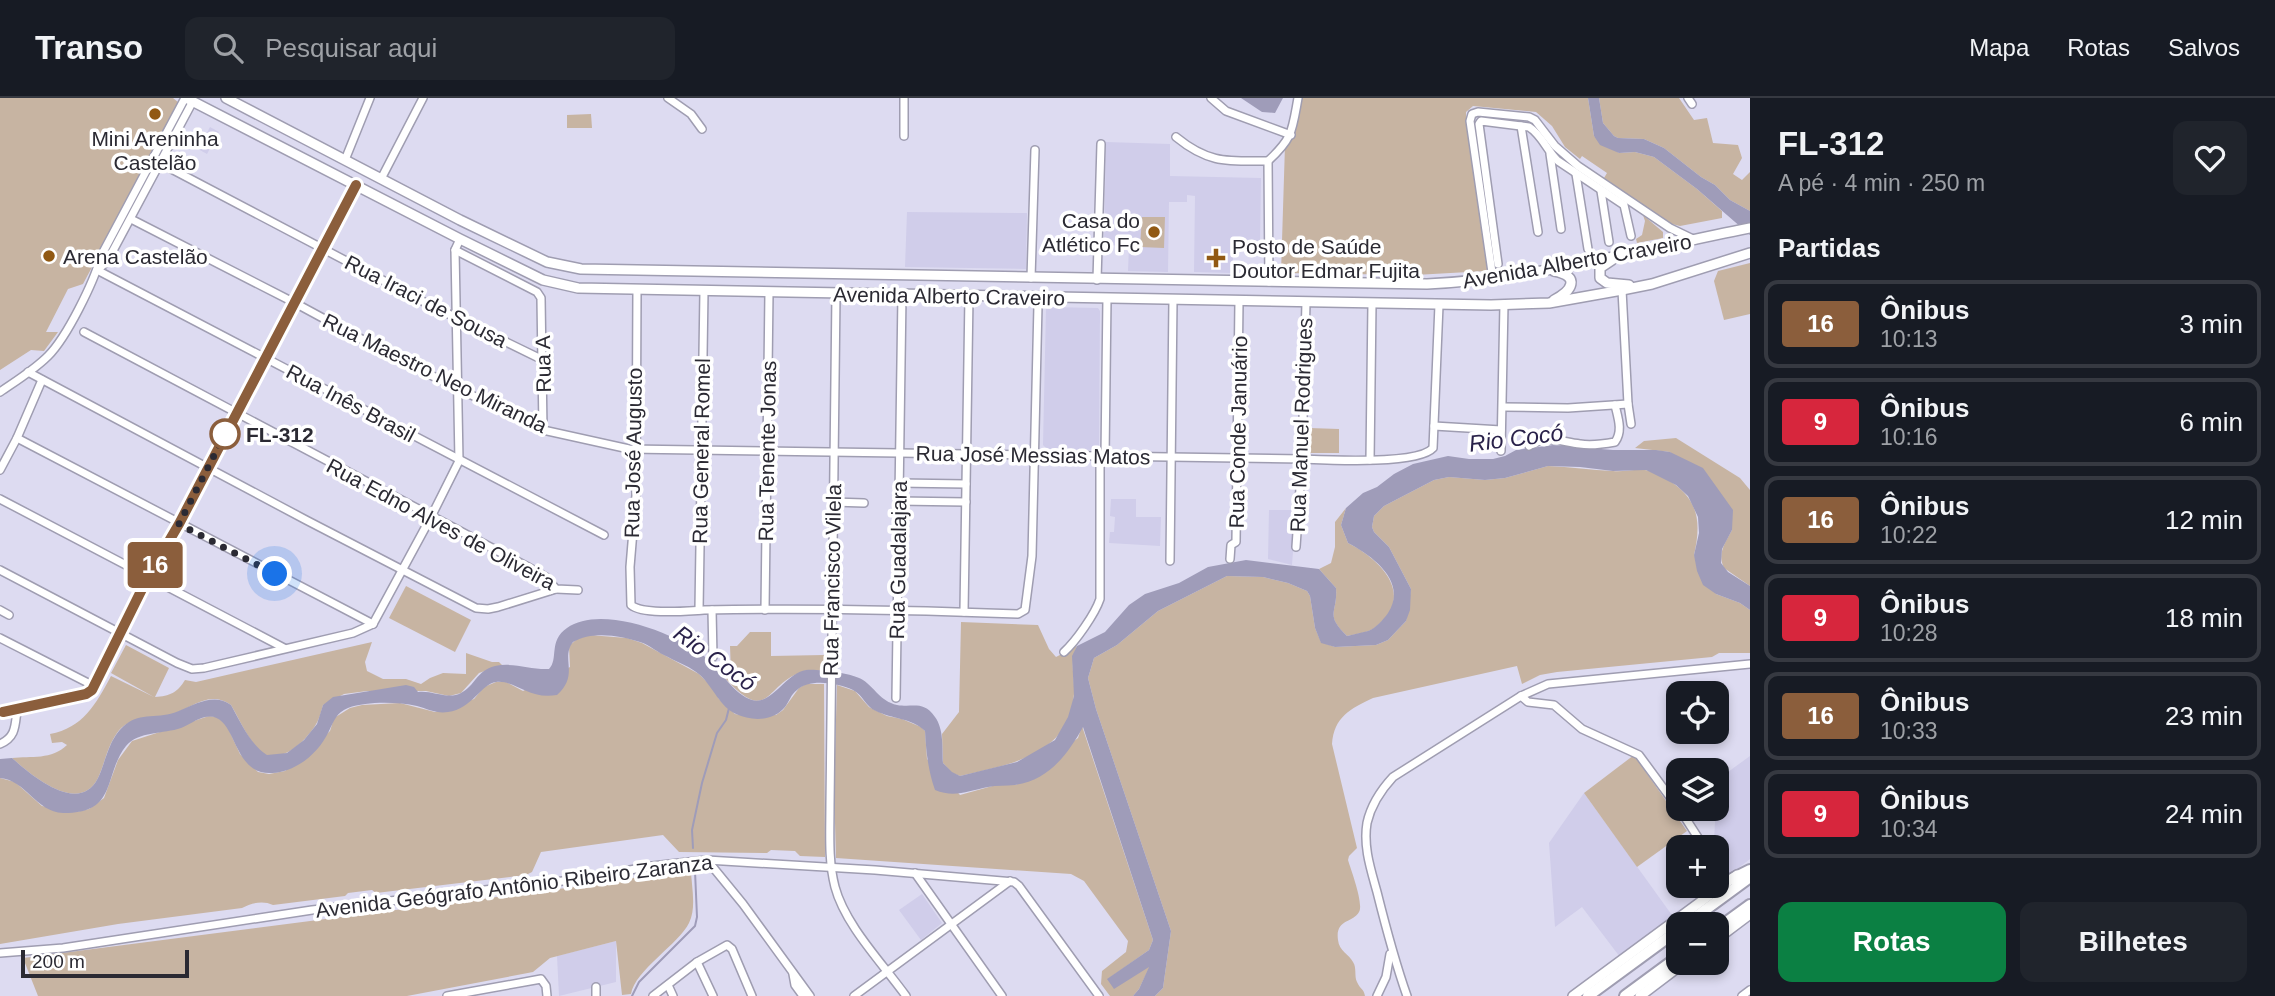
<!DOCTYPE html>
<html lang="pt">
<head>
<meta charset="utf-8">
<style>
  :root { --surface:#171b24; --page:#20242c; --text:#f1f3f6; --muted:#9ea1a6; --line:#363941; --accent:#0b8043 }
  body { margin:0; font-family:Helvetica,sans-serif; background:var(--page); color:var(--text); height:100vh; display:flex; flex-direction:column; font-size:26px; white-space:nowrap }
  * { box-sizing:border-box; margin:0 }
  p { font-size:23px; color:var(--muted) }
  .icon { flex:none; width:38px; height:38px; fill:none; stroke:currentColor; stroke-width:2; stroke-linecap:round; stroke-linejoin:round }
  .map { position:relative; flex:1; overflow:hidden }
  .side { display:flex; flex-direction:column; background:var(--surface); width:525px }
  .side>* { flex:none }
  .badge { padding:0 14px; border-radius:5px; font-size:24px; line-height:46px }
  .controls { position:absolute; left:1666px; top:583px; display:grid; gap:14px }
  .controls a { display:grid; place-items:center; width:63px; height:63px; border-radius:14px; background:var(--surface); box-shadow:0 4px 10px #0003; font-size:35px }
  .scale { position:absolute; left:21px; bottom:18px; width:168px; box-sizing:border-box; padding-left:7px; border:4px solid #2b2a33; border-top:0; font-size:19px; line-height:24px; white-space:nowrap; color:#2b2a33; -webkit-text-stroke:5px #fff; paint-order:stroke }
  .you { position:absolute; width:35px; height:35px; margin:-18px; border:5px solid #fff; border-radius:50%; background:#1a73e8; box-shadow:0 0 0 10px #1a73e833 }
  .map>.badge { position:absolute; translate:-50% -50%; box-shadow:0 0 0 4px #fff }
  h2 { padding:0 28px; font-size:26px; line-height:63px }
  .round { display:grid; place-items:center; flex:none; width:74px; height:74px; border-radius:14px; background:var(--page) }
  .summary { display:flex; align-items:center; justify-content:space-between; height:119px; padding:0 28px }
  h1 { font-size:33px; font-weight:700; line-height:52px }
  .button { display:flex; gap:14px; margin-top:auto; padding:14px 28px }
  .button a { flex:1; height:80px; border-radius:14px; background:var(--accent); color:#fff; font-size:28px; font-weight:700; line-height:80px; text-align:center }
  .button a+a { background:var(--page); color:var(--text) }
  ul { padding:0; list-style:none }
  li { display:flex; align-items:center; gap:21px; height:88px; margin:0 14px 10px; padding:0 14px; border:4px solid var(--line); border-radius:14px }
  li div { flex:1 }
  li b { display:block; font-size:26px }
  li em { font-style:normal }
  li .badge { min-width:77px; font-weight:700; text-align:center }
  header { display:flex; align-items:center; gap:42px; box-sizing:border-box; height:98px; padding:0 35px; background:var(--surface); border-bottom:2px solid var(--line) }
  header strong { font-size:33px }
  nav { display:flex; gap:38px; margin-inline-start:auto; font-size:24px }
  .search { width:490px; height:63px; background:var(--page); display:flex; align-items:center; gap:18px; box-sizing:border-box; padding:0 24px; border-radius:14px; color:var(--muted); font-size:26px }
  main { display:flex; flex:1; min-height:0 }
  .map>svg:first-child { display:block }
  .built { fill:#d0cdea }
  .green { fill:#c7b4a2 }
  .water { fill:#9f9cb9 }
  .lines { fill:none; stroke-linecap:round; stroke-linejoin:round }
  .stream { stroke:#9f9cb9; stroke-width:2 }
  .minor-casing { stroke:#9f9db1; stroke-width:10 }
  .major-casing { stroke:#9f9db1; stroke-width:12 }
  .highway-casing { stroke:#9f9db1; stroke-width:14 }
  .minor { stroke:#fff; stroke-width:7 }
  .major { stroke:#fff; stroke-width:9 }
  .highway { stroke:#fff; stroke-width:10 }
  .line-casing { stroke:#fff; stroke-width:16 }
  .line { stroke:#8b5e3c; stroke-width:10 }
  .walk { stroke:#2b2a33; stroke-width:7; stroke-dasharray:0 12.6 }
  .poi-dot { fill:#915913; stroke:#fff; stroke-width:2.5 }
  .stop-dot { fill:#fff; stroke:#8b5e3c; stroke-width:3.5 }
  .labels { text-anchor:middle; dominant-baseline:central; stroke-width:7; stroke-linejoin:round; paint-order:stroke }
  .poi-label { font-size:21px; fill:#2b2a33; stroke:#fff; text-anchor:start }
  .street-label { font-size:21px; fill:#2b2a33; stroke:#fff }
  .stop-label { font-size:21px; font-weight:bold; fill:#2b2a33; stroke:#fff; text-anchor:start }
  .water-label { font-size:23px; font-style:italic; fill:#2a224a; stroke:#fff }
</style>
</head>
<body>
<header>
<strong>Transo</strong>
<div class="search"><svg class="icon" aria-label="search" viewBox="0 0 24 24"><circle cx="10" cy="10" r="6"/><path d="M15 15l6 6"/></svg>Pesquisar aqui</div>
<nav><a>Mapa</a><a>Rotas</a><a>Salvos</a></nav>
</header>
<main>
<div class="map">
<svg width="1750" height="898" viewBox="0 0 1750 898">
  <rect width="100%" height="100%" fill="#dddbf1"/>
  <g class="built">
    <polygon points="210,29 219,34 207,56 198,51"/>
    <polygon points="1106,44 1170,46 1170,78 1261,80 1260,145 1233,145 1233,175 1194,174 1195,98 1187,97 1187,104 1169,104 1168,174 1128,173 1129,148 1104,147"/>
    <polygon points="907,114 1027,115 1026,171 905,169"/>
    <polygon points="1048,209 1098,210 1100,213 1099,348 1096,352 1047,351 1043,347 1046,211"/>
    <polygon points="1111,401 1136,401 1136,419 1161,419 1160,448 1109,445 1110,434 1114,434 1115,419 1110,418"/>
    <polygon points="1269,412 1296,412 1292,467 1268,461"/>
    <polygon points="1750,658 1750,761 1724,781 1714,744 1717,682"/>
    <polygon points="1584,695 1674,820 1620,859 1582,809 1555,829 1549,745"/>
    <polygon points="922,796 942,825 921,842 899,812"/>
    <polygon points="616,843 616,884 559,898 557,858"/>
  </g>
  <g class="green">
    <polygon points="0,0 173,0 179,5 135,85 135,89 83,186 68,191 46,234 58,234 44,253 31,252 0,272"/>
    <polygon points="1299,0 1588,0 1594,38 1619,55 1635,54 1654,59 1697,91 1722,113 1722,120 1680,128 1668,125 1604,80 1607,75 1582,58 1580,61 1565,49 1552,28 1536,14 1473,8 1466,14 1466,25 1487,171 1486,173 1415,177 1281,175 1285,47"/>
    <polygon points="1599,0 1679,0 1694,22 1707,20 1713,45 1738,47 1742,60 1733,76 1742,82 1750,74 1750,113 1730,102 1715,87 1701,79 1664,50 1644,41 1618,40 1614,38 1603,25"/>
    <polygon points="591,16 592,30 567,30 567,17"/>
    <polygon points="1643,117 1663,134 1663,140 1637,145 1636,141 1642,137 1645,123"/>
    <polygon points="1142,119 1165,119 1164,150 1140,149"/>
    <polygon points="1750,165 1750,216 1724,222 1714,183 1718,173"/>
    <polygon points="1309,330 1339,331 1339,355 1309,355"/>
    <path d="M1676 340 1740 380 1750 392V488L1724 470C1717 456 1725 445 1732 432L1670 354 1635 350 1644 343Z"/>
    <path d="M1548 368C1570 369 1591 372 1613 373 1623 374 1634 371 1645 372 1652 373 1659 377 1665 380 1698 399 1702 422 1694 457L1716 496 1740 505 1750 512V555H1719L1712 559 1557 574 1540 577 1522 586 1517 568 1373 600C1350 611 1334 619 1332 646L1357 750 1349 758 1348 762C1351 772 1364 806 1359 814 1353 825 1335 821 1338 842 1339 853 1349 856 1353 864 1357 870 1354 878 1357 884 1360 891 1364 891 1365 898H1155L1163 890 1171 833 1096 611 1088 580 1094 560 1117 547 1158 513 1227 478 1263 479 1288 485 1307 493 1310 498 1315 530 1321 544 1335 549 1376 547 1388 542 1406 523 1411 491 1389 449 1374 434 1372 429 1374 418 1384 408 1434 382 1449 379 1485 382 1505 380Z"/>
    <path d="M1346 410 1341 427 1348 445C1382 462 1418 500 1373 531 1366 535 1355 536 1347 538 1324 516 1338 515 1336 490L1319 471 1331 465 1335 449V424Z"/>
    <polygon points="406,488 471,522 455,554 389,520"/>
    <path d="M961 524 1038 527 1049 551 1056 559 1077 548C1069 565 1075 578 1074 596 1070 658 1007 667 960 678L952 675 943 665 942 636 959 614Z"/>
    <path d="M750 534H771V558L824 557V573C817 573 808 571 802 574 764 586 770 630 723 578L731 575 730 548H737Z"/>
    <path d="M589 537 627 540 642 545 699 576 712 589 719 601 735 616 745 618 776 617 783 612 799 590 806 586H824L825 759 800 758 795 753 771 752 767 755 679 754 663 737 541 754 532 774 526 777 376 795 372 792 348 795 345 798 273 807C263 802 251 805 242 810L118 826 0 846V680L15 684 42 708 76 714 89 711 104 700 118 662 132 643 209 618 217 619 226 626 240 656 258 674 269 676 285 673 330 633 334 620 350 610 362 607 400 605 435 614 474 601 484 589 496 584H506L523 593 570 569 569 548 577 541Z"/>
    <path d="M372 544 365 564 367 573 383 581H406L421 586 430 580 443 575 466 576V555L492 564H499L502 567 479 575 461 595 449 598 426 593H367L344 596 323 607C321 614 319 622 315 628 306 642 284 664 266 657 252 651 239 620 231 607 208 590 188 614 166 618 148 622 129 618 117 635 107 649 105 665 98 680 79 718 31 677 12 660 31 658 52 662 67 647L62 644 52 645 50 636C83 630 96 606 111 578L154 599 111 575 126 547 169 570 155 599C170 598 177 595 185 582L196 584Z"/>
    <polygon points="837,587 855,593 869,609 887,618 902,621 921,629 925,633 927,661 960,697 996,687 1016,687 1078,640 1082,628 1153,842 1149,852 1108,881 1150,868 1139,891 1133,898 1110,898 1101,886 1102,873 1126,854 1128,843 1084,783 1071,776 836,760 834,690"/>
    <polygon points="1634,657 1687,733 1637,769 1584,695"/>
    <path d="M691 771C691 787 697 809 689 825 679 846 635 872 631 896L622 897 616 843 550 860 533 874 407 898H38L23 860 581 788Z"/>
  </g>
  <g class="water">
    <polygon points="1241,0 1283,0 1275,15 1262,14"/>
    <polygon points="1588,0 1599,0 1603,25 1614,38 1618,40 1644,41 1664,50 1701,79 1715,87 1730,102 1750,113 1750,137 1697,91 1654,59 1635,54 1619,55 1600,47 1594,38"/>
    <path d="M1553 347 1613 352H1656L1670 354 1703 370 1733 412 1732 432 1722 451 1721 465 1728 474 1750 488V512L1740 505 1716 496 1703 487 1697 473 1694 457 1699 435 1698 419 1688 398 1676 387 1646 372 1613 373 1580 369 1548 368 1505 380 1485 382 1449 379 1434 382 1384 408 1374 418 1372 429 1374 434 1389 449 1411 491 1410 512 1406 523 1388 542 1376 547 1335 549 1321 545 1315 530 1310 498 1307 493 1288 485 1263 479 1227 478 1158 513 1117 547 1094 560 1088 580 1096 611 1171 833 1163 890 1155 898H1133L1139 891 1149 869 1114 891 1107 881 1149 852 1153 842 1083 629C1068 656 1049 682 1015 687 1006 688 997 687 988 689 968 693 954 700 935 692 928 672 926 653 925 633 912 620 892 621 876 613 866 609 863 597 853 592 839 585 809 580 797 592 791 596 789 604 785 609 773 624 751 623 736 616 720 609 713 589 700 577 691 569 679 565 668 559 658 555 650 547 640 544 620 537 591 533 573 544 560 561 580 576 557 597 528 602 516 582 496 584 482 585 472 611 448 614 437 616 428 611 417 608 397 604 368 603 348 610 336 615 334 623 329 633 319 655 296 674 272 675 230 678 238 612 205 619 196 621 189 627 181 630 164 636 138 633 126 648 103 677 118 716 63 715 36 714 26 682 0 680V661L12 660C31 677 79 718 98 680 107 661 109 637 129 624 143 615 163 621 181 612 197 605 215 595 231 607 241 625 250 646 267 657L287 655 304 642 317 626 323 607 333 599 406 587 414 589 418 594C432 592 448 602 461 595 475 588 476 573 495 568 514 564 531 572 549 571 559 561 548 543 567 530 601 505 683 537 710 563 723 576 734 596 752 602 771 608 786 575 806 572 819 571 852 575 863 582 875 590 880 603 897 607 913 610 923 602 935 619 944 631 942 650 943 665L952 674 960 678 1017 664 1055 642 1068 619 1074 598 1072 558 1077 548 1105 534 1129 507 1145 496 1179 485 1208 469 1246 462 1319 471 1336 490C1338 515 1324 516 1347 538 1354 536 1361 535 1368 533 1376 530 1383 522 1388 515 1408 484 1373 458 1348 445L1341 427 1346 410 1363 395 1377 389 1394 376 1413 366 1448 358 1469 361H1493L1505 358 1516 352Z"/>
  </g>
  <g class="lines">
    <g class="stream">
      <polyline points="693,750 692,732 702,685 717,635 726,622 729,610"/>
      <polyline points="632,898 639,884 695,828 697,819 695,773"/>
    </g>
    <defs>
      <g id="minor">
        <polyline points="668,0 691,16 702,31"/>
        <polyline points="1211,0 1226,13 1291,37"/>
        <polyline points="1688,0 1692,6"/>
        <polyline points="1521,28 1538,134"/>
        <polyline points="904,38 904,0"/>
        <path d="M1176 39C1209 66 1228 63 1268 63L1269 184"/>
        <polyline points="1550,56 1561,131"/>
        <polyline points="345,62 370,0"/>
        <path d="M1268 63C1293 40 1292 33 1298 0"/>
        <polyline points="160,65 428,206 543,262"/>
        <polyline points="1576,76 1588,151"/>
        <polyline points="381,81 423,0"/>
        <polyline points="1601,93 1609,144"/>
        <path d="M131 121 295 205 404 264 543 332 629 351 1302 361C1327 362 1418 367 1433 350L1439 207"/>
        <polyline points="455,152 537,194 541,200 543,332"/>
        <path d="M1498 166 1479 26 1481 23 1529 29C1542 37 1547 53 1558 63L1624 107 1631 138"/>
        <polyline points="97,172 604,437"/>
        <polyline points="98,172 108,162 193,3"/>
        <polyline points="1031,180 1035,52"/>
        <polyline points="1493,181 1470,23 1472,16 1478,14 1529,19 1535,22 1555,48 1578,68 1670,130 1695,142"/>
        <polyline points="1097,182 1101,46"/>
        <path d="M637 191 636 397 630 469 631 507C643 517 686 513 704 512 808 510 913 512 1018 516L1025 512 1032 458 1038 207 1040 199"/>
        <polyline points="1622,192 1628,306 1631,326"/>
        <path d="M836 196 830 707C830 735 828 762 835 789 845 827 883 866 906 898"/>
        <polyline points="84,234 528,469 546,479 556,491 578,492"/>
        <polyline points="28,274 306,422 476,510 488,511 498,509 556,491"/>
        <path d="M0 294C16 283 34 272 48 258 67 239 94 184 101 158L185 0"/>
        <polyline points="1503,309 1568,310 1628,306"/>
        <polyline points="1434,328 1501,332"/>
        <polyline points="17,340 373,526"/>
        <path d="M1529 348C1547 336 1561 344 1580 346 1591 348 1604 346 1615 344 1623 333 1618 320 1615 307"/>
        <polyline points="1501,353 1504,206"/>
        <polyline points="1105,358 1107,200"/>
        <polyline points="1370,362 1372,205"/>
        <polyline points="0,372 17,340 42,282"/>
        <polyline points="899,385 966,386"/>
        <polyline points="0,401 284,550"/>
        <polyline points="898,403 966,404"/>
        <polyline points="833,404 864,405"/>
        <polyline points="1296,449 1302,361 1306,204"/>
        <polyline points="1230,461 1231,447 1236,444 1239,203"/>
        <polyline points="1170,463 1173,202"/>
        <polyline points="0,472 177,565 192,571 204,570 353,535 373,526"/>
        <polyline points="0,512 9,517"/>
        <polyline points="699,512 704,193"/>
        <polyline points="712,512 713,559"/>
        <polyline points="765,512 769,194"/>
        <polyline points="964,514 969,198"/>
        <polyline points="373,526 431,419 459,363 455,152 460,141"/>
        <polyline points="0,540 94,588"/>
        <path d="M1064 554C1076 543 1095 516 1100 501V358"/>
        <polyline points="1521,598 1528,604 1554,607 1582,631 1639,657 1678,710"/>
        <polyline points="896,600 902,197"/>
        <polyline points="0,614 86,596 92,592 148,479 179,426 356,87"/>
        <path d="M0 646C16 639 15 628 17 612"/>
        <polyline points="1679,710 1704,749"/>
        <polyline points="707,762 743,806 810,898"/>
        <polyline points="915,775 1002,898"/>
        <polyline points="0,855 63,850 312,812 580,781 652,768 707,762 875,772 1014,784 1019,788 1099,898"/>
        <polyline points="697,864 713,898"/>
        <polyline points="793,876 795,887 803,898"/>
        <polyline points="668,887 673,898"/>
        <polyline points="447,898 541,881 546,888 547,898"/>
        <polyline points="596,898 596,889"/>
        <polyline points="653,898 697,864 727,847 732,851 752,898"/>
        <polyline points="854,898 1010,783"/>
        <polyline points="1377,898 1386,879 1390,856"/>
        <path d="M1407 898C1395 864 1386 830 1377 794 1371 772 1363 749 1367 725 1371 707 1380 693 1393 679L1521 598 1548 586 1750 566"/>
        <polyline points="1742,898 1750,892"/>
      </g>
      <g id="major">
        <polyline points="186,0 460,141 543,182 578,190 1491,207 1549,205 1622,192 1652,186 1750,155"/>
        <path d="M226 0 460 122 547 164 581 171 1427 186C1536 181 1643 151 1750 130"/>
        <polyline points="1612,162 1600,170 1600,180 1607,185 1629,187"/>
        <path d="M1554 173C1581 178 1572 193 1554 202"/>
        <polyline points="1717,841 1750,816"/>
        <polyline points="1573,898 1737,777"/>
        <polyline points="1640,898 1685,864"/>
      </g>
      <g id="highway">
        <polyline points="1732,781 1750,772"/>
        <polyline points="1686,826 1750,779"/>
        <polyline points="1717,831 1750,807"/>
        <polyline points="1588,898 1678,832"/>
        <polyline points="1625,898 1678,859"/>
      </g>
    </defs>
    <use href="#minor" class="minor-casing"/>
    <use href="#major" class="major-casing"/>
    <use href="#highway" class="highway-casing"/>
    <use href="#minor" class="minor"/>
    <use href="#major" class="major"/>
    <use href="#highway" class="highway"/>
  </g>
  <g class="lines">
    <defs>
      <polyline id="line" points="3,614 86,596 92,592 148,479 179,426 356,87"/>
    </defs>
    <use href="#line" class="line-casing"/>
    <use href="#line" class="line"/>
    <polyline class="walk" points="225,336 179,426 275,476"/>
  </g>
  <g class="poi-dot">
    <circle cx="155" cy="16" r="7"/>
    <circle cx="1154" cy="134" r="7"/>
    <circle cx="49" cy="158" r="7"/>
    <path d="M1212.5 149.5h7v7h7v7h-7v7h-7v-7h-7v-7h7z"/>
  </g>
  <circle class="stop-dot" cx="225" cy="336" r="14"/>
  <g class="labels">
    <g class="poi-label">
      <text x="155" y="40" text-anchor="middle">Mini Areninha<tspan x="155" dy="24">Castelão</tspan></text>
      <text x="1140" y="122" text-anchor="end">Casa do<tspan x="1140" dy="24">Atlético Fc</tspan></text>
      <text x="1232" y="148">Posto de Saúde<tspan x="1232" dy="24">Doutor Edmar Fujita</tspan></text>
      <text x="63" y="158">Arena Castelão</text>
    </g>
    <g class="street-label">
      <text transform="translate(1577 163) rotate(-10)">Avenida Alberto Craveiro</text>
      <text transform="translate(949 198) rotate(1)">Avenida Alberto Craveiro</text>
      <text transform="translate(426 203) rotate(27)">Rua Iraci de Sousa</text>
      <text transform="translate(543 266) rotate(-91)">Rua A</text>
      <text transform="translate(435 275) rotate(26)">Rua Maestro Neo Miranda</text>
      <text transform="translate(351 305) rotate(28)">Rua Inês Brasil</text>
      <text transform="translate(1301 327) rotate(-88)">Rua Manuel Rodrigues</text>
      <text transform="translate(1238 334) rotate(-89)">Rua Conde Januário</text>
      <text transform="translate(701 353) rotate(-89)">Rua General Romel</text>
      <text transform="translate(767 353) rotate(-89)">Rua Tenente Jonas</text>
      <text transform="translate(633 355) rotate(-89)">Rua José Augusto</text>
      <text transform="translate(1033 357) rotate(1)">Rua José Messias Matos</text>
      <text transform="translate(441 426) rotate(28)">Rua Edno Alves de Oliveira</text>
      <text transform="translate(898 462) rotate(-89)">Rua Guadalajara</text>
      <text transform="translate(832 482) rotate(-89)">Rua Francisco Vilela</text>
      <text transform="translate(514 788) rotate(-7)">Avenida Geógrafo Antônio Ribeiro Zaranza</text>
    </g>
    <g class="stop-label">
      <text x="246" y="336">FL-312</text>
    </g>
    <g class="water-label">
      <text transform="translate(1516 340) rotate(-7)">Rio Cocó</text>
      <text transform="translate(715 560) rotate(36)">Rio Cocó</text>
    </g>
  </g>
</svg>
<div class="controls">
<a><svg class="icon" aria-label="locate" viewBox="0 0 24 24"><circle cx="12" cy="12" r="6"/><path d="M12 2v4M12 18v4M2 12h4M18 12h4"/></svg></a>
<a><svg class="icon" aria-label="layers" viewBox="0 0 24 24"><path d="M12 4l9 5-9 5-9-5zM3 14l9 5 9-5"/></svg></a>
<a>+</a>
<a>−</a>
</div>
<div class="scale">200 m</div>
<div class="you" style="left:275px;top:476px"></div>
<b class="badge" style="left:155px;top:467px;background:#8b5e3c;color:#fff">16</b>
</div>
<section class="side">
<div class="summary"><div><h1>FL-312</h1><p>A pé · 4 min · 250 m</p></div><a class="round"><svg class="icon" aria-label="heart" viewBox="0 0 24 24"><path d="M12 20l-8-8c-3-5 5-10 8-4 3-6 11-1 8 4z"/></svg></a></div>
<h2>Partidas</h2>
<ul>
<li><span class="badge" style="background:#8b5e3c;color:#fff">16</span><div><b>Ônibus</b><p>10:13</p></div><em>3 min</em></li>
<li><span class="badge" style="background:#d7263d;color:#fff">9</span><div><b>Ônibus</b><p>10:16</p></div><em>6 min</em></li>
<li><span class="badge" style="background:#8b5e3c;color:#fff">16</span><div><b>Ônibus</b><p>10:22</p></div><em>12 min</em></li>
<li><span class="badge" style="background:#d7263d;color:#fff">9</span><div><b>Ônibus</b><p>10:28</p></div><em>18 min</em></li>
<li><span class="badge" style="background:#8b5e3c;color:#fff">16</span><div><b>Ônibus</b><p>10:33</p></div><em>23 min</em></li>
<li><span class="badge" style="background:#d7263d;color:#fff">9</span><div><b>Ônibus</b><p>10:34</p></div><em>24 min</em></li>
</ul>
<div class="button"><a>Rotas</a><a>Bilhetes</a></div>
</section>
</main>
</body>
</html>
